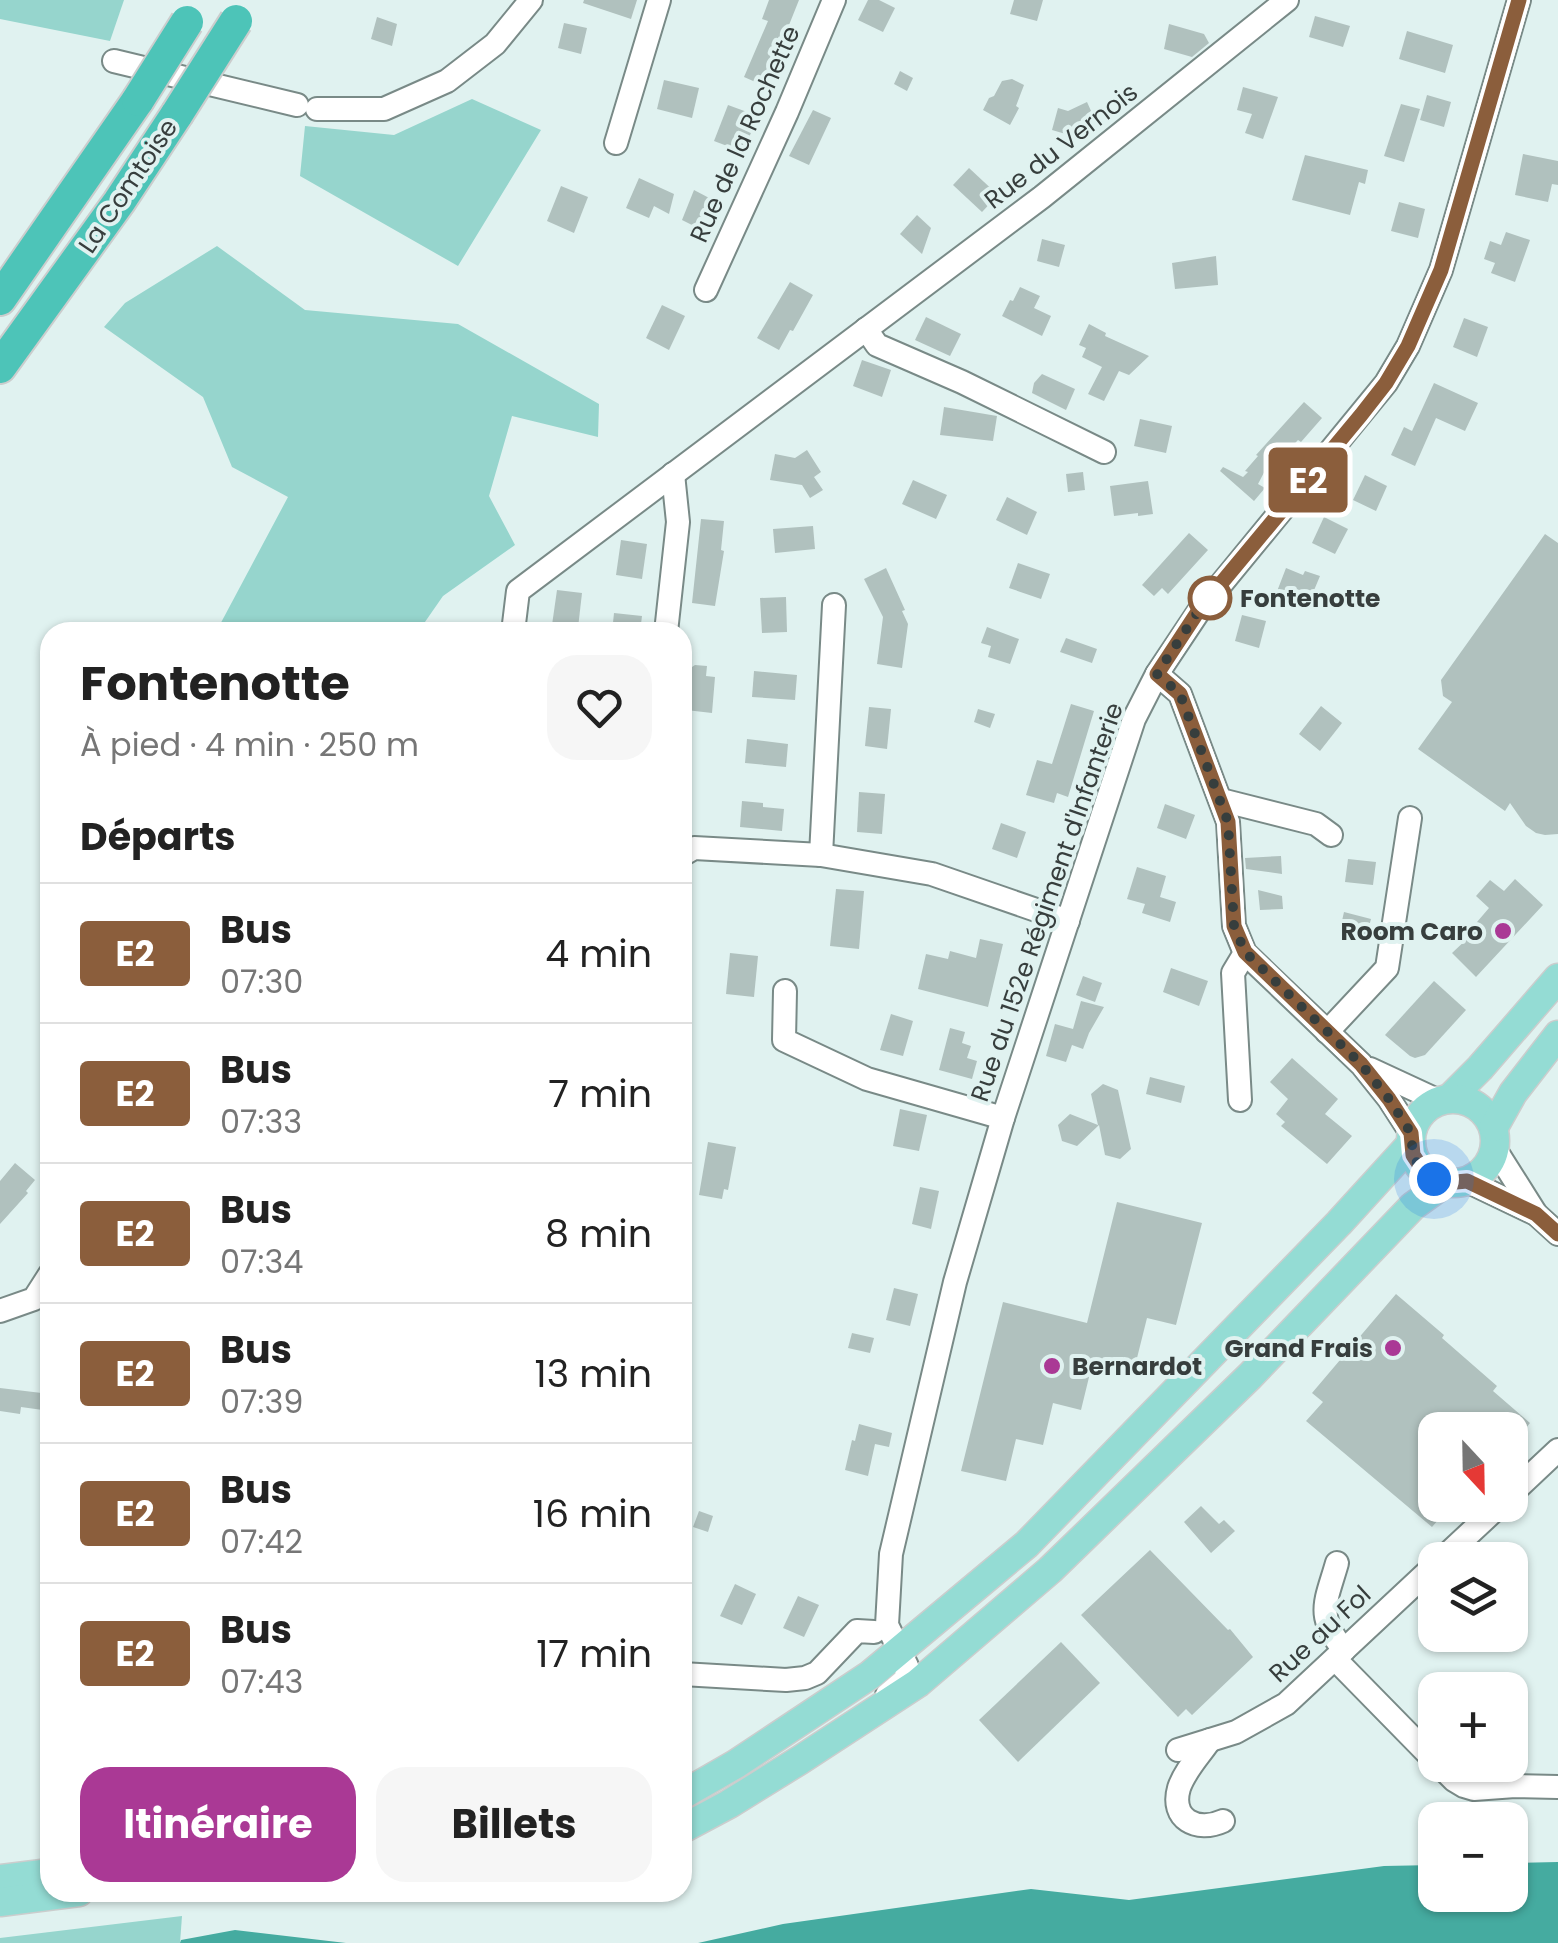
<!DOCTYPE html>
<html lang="fr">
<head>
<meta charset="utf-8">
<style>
  :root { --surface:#fff; --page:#f6f6f6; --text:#222; --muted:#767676; --line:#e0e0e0; --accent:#aa3995 }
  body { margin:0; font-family:Poppins,sans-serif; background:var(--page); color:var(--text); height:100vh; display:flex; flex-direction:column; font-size:38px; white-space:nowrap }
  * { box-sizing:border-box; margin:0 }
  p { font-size:32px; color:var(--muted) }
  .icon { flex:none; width:55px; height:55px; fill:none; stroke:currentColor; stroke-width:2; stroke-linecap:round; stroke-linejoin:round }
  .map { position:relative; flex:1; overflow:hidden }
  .drawer { position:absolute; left:40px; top:622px; width:652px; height:1280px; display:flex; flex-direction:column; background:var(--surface); border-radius:30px; box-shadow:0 2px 8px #0004 }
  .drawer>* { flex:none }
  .badge { padding:0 20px; border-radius:8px; font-size:35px; line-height:65px }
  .needle { width:65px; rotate:158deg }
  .fabs { position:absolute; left:1418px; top:1412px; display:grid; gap:20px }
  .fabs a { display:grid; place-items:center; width:110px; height:110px; border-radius:20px; background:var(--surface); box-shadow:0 2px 8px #0004; font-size:50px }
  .you { position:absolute; width:50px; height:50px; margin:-25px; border:8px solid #fff; border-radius:50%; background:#1a73e8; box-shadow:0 0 0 15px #1a73e833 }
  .map>.badge { position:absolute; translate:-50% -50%; box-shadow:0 0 0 5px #fff }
  h2 { padding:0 40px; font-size:38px; line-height:90px }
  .round { display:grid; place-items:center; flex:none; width:105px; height:105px; border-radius:30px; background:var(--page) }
  .overview { display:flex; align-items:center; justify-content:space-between; height:170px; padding:0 40px }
  h1 { font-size:48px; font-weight:700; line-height:75px }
  .primary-button { display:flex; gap:20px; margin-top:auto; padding:20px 40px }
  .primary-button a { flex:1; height:115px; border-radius:30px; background:var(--accent); color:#fff; font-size:40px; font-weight:700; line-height:115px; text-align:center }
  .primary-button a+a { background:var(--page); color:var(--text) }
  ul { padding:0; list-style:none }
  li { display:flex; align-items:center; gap:30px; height:140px; padding:0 40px; border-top:2px solid var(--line) }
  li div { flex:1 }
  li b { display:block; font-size:38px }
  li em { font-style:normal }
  li .badge { min-width:110px; font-weight:700; text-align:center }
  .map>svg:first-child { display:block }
  .green { fill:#96d5cd }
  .water { fill:#45aba0 }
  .building { fill:#b0c1be }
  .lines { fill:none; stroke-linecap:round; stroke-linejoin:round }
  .minor-casing { stroke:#798a87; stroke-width:26 }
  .major-casing { stroke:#cbcdcd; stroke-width:31 }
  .highway-casing { stroke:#cbcdcd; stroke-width:36 }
  .minor { stroke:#fff; stroke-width:22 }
  .major { stroke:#94dcd4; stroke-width:28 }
  .highway { stroke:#4dc4b8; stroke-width:32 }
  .highway-bridge-casing { stroke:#cbcdcd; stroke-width:36; stroke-linecap:butt }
  .highway-bridge { stroke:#4dc4b8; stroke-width:32 }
  .line-casing { stroke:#fff; stroke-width:22 }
  .line { stroke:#8b5e3c; stroke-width:15 }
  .walk { stroke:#373e3d; stroke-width:10; stroke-dasharray:0 18 }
  .stop-dot { fill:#fff; stroke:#8b5e3c; stroke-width:5 }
  .poi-dot { fill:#aa3995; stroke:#e0f2f0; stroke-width:4 }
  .labels { text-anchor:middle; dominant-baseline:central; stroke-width:8; stroke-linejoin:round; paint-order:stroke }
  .street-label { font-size:25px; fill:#373e3d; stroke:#e0f2f0 }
  .stop-label { font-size:25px; font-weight:bold; fill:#373e3d; stroke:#e0f2f0; text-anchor:start }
  .poi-label { font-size:25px; font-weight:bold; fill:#373e3d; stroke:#e0f2f0; text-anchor:end }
</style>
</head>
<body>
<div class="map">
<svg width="1558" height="1943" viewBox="0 0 1558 1943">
  <rect width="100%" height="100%" fill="#e0f2f0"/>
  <g class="green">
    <polygon points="0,0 124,0 110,41 0,19"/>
    <polygon points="472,99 541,130 458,266 300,176 305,126 394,135"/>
    <polygon points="217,246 305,310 458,324 599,404 598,437 512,416 489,496 515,545 443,596 418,632 216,632 288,497 232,467 203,397 104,327 125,303"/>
    <polygon points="182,1916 180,1943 0,1943 0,1938"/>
  </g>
  <g class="water">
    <polygon points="1558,1862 1558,1943 698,1943 783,1924 1031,1889 1129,1900 1384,1866 1435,1865 1435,1895 1510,1895 1510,1863"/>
    <polygon points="235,1930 346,1943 180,1943 181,1940"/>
  </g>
  <g class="building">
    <polygon points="584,0 637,0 631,19 583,3"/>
    <polygon points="769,0 799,0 783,40 787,42 767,87 744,77 768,21 762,19"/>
    <polygon points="868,0 879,0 895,8 883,32 858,20"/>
    <polygon points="1014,0 1043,0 1037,21 1010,14"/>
    <polygon points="1315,16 1350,26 1343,47 1309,37"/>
    <polygon points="377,17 397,24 392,46 371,39"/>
    <polygon points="564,23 587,28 581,54 558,48"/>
    <polygon points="1169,24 1204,34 1209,43 1192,57 1164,49"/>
    <polygon points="1407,31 1453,45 1445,73 1399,59"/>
    <polygon points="900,71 913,78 907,91 894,84"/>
    <polygon points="1012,79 1024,85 1016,106 1019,108 1010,125 983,110 989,98 994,96 1002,81"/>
    <polygon points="664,80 699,88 692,118 657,109"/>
    <polygon points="1243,87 1278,97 1263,139 1245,133 1252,114 1237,110"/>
    <polygon points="1427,95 1451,102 1444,127 1420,120"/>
    <polygon points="1087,102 1096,122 1081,130 1086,140 1052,130 1058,108 1068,111"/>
    <polygon points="1401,104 1420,109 1404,162 1384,156"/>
    <polygon points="728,105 758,116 743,152 714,141"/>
    <polygon points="813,110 831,118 809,165 789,156"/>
    <polygon points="1523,154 1558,161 1558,185 1552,184 1548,202 1515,195"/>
    <polygon points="1305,155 1368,170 1365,184 1359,182 1350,215 1292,200"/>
    <polygon points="969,168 998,195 982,212 953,185"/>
    <polygon points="639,178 674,194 669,214 654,206 649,218 626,208"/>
    <polygon points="561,186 588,197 574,233 547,221"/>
    <polygon points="694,190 713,200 698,228 682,220"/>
    <polygon points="1399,202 1425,209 1418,238 1391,231"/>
    <polygon points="917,215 931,228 922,254 900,234"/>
    <polygon points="1506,232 1530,240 1515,282 1491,273 1495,263 1484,259 1490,241 1501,245"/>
    <polygon points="1042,239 1065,245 1059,267 1037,261"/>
    <polygon points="1216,256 1218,285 1175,289 1172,263"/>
    <polygon points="790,282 813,295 793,331 790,330 779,350 757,338"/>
    <polygon points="1020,287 1040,296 1034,308 1051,316 1042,336 1002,316 1010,300 1013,301"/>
    <polygon points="662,305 685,316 669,350 646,338"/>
    <polygon points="926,317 961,334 950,356 915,340"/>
    <polygon points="1464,318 1488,327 1477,357 1453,347"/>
    <polygon points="1089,324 1106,333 1105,336 1149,356 1129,375 1119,371 1104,401 1088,394 1102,367 1082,357 1086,348 1079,345"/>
    <polygon points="862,360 891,370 882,397 853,386"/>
    <polygon points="1042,374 1075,389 1066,410 1032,393 1034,383"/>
    <polygon points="1434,383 1478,403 1465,431 1436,418 1415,466 1391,455 1404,427 1412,431"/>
    <polygon points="1304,402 1322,418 1301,442 1298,440 1275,464 1270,461 1258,484 1265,488 1254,501 1220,471 1223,467 1243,477 1248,472 1245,471 1258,456 1256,455"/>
    <polygon points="944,407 997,416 993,441 940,435"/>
    <polygon points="1140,419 1172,426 1166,453 1134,446"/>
    <polygon points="807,450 821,472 814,477 823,490 810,498 802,485 770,480 775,454 795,458"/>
    <polygon points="1083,472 1085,490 1068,492 1066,474"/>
    <polygon points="1365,475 1387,486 1376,511 1353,500"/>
    <polygon points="913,480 947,495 936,519 902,504"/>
    <polygon points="1148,481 1153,514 1138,516 1138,513 1114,516 1110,486"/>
    <polygon points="1007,497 1037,512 1027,535 996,520"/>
    <polygon points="1324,517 1348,529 1335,554 1312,543"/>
    <polygon points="701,519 724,521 721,550 724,551 715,606 692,603"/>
    <polygon points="813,526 815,549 775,553 773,529"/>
    <polygon points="1189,533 1208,550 1168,594 1162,588 1154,596 1142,585"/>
    <polygon points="1545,534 1558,543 1558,834 1545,835 1536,833 1526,826 1510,803 1505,811 1418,749 1452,702 1443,696 1441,680"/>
    <polygon points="621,540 647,544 642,579 616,575"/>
    <polygon points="1018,563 1050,574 1041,599 1009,588"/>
    <polygon points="886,568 905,610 902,611 908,624 902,668 877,664 883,617 864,579"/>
    <polygon points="1286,568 1303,575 1305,571 1320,576 1307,607 1276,594"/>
    <polygon points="557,590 582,593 578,628 552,625"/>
    <polygon points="786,597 787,632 762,633 760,598"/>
    <polygon points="614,613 642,616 640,632 612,632"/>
    <polygon points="1242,615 1266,621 1259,648 1235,641"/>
    <polygon points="987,627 1019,639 1010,664 988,657 991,646 981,643"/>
    <polygon points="1066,638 1097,649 1092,663 1060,652"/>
    <polygon points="695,665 707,666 706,676 715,677 712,713 686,710 689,669"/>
    <polygon points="754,671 797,675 795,700 752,697"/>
    <polygon points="1071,704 1094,711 1068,797 1057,793 1054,803 1026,795 1037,760 1052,764"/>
    <polygon points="1321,706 1342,723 1320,751 1299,734"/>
    <polygon points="869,707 891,709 887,749 865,746"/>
    <polygon points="978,709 995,714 990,728 974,722"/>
    <polygon points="747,739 788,744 786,767 745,763"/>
    <polygon points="859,792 885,794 882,834 857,832"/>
    <polygon points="742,801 763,803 763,807 784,809 782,831 740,827"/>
    <polygon points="1165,804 1195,815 1186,839 1157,828"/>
    <polygon points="1001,823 1026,832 1017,858 992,849"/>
    <polygon points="1281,856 1282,874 1246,869 1245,858"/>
    <polygon points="1348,859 1376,862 1373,885 1345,882"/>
    <polygon points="1137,867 1166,876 1160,897 1176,902 1170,922 1142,913 1145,904 1127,899"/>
    <polygon points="1515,879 1543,905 1476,977 1452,953 1468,938 1465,936 1489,908 1476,896 1490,880 1504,891"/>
    <polygon points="836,889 864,891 859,949 830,946"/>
    <polygon points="1258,890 1282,896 1283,909 1260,910"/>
    <polygon points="1344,912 1371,919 1365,941 1339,934"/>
    <polygon points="980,939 1003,944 988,1007 918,989 926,954 948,959 950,951 976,958"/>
    <polygon points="730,953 758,956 754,997 726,994"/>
    <polygon points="1171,968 1208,981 1199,1006 1163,992"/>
    <polygon points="1083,976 1102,983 1095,1002 1076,995"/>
    <polygon points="1434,981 1466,1010 1425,1055 1415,1058 1410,1056 1385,1035"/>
    <polygon points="1081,1001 1104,1007 1089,1033 1083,1049 1072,1045 1066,1062 1046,1056 1055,1024 1073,1029"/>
    <polygon points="891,1014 913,1021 903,1056 880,1050"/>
    <polygon points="950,1028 965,1032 962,1043 971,1046 967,1058 977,1061 972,1079 939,1070"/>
    <polygon points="1292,1058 1338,1099 1325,1114 1352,1136 1327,1164 1281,1126 1285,1122 1276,1114 1288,1099 1270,1082"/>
    <polygon points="1150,1077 1185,1086 1181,1103 1146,1094"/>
    <polygon points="1103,1084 1118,1090 1131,1149 1120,1159 1105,1155 1099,1125 1077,1146 1062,1141 1058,1125 1070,1114 1098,1125 1091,1094"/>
    <polygon points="900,1109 927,1115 919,1151 893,1146"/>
    <polygon points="708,1142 736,1147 728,1190 724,1189 722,1199 699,1195"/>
    <polygon points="15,1163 35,1180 26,1191 28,1193 0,1224 0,1181"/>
    <polygon points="920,1187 939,1191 931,1229 912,1224"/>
    <polygon points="1117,1202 1202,1223 1176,1325 1147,1318 1132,1378 1091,1369 1081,1410 1053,1403 1043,1445 1016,1439 1006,1481 961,1471 1003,1302 1087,1323"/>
    <polygon points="894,1288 918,1294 910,1326 886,1320"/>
    <polygon points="1396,1294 1444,1335 1442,1338 1497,1386 1493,1391 1530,1423 1510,1447 1510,1430 1435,1430 1435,1505 1451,1505 1432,1527 1306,1421 1323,1402 1312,1393"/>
    <polygon points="852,1333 874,1338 870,1353 848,1348"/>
    <polygon points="0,1388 50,1394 50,1411 21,1407 20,1414 0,1411"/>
    <polygon points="859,1424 892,1433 889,1447 875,1444 868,1476 845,1470 852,1440 855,1441"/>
    <polygon points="1201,1506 1219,1524 1224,1520 1235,1531 1211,1553 1184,1522"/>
    <polygon points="699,1511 713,1516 708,1532 693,1527"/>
    <polygon points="1150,1550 1228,1630 1230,1629 1253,1657 1192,1715 1186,1709 1178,1717 1081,1615"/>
    <polygon points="735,1584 756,1594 742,1625 720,1616"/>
    <polygon points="798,1596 819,1605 804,1637 783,1628"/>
    <polygon points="1061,1642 1100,1683 1018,1762 979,1720"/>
  </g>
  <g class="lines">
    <defs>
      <g id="minor">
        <polyline points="114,61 297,105"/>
        <polyline points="317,109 384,109 447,81 495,44 531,0"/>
        <polyline points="616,143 659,0"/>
        <polyline points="706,290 787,112 834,0"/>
        <polyline points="866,329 877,345 962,382 1104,452"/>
        <polyline points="513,632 518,591 1042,197 1287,0"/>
        <polyline points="666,632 678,522 673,474"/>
        <polyline points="1157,674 1180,694 1228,822 1234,926 1245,953 1361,1064 1389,1099 1411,1133"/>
        <polyline points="1221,800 1316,824 1331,835"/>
        <polyline points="682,855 694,848 821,855 932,874 1068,921"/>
        <polyline points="821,855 834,605"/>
        <polyline points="785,991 784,1040 867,1079 1003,1118"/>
        <polyline points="1327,1032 1387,968 1410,818"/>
        <polyline points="1370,1069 1439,1101"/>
        <polyline points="1240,1100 1233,973 1245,953"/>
        <polyline points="1495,1149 1536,1214 1558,1234"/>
        <polyline points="1467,1181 1536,1214"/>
        <polyline points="0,1311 34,1299 50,1274"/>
        <polyline points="1510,1495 1558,1450"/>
        <polyline points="1441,1560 1500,1505"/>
        <path d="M1337 1563C1326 1602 1315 1615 1344 1650"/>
        <polyline points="1335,1659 1435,1761"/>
        <polyline points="682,1674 786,1680 805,1678 817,1673 857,1631 874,1632"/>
        <polyline points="887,1695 906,1679 907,1666 887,1625 891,1554 955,1282 1003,1118 1134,719 1157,674 1199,611 1386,383 1408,346 1441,270 1519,0"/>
        <path d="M1210 1740C1200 1755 1185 1770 1179 1788 1170 1819 1197 1833 1223 1821"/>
        <polyline points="1178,1750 1236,1732 1286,1704 1435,1565"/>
        <polyline points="1439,1765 1454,1780 1464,1786 1474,1789 1515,1786 1558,1787"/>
      </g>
      <g id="major">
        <polyline points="1450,1098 1480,1068 1558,978"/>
        <circle cx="1453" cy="1141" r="42"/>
        <polyline points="1494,1127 1513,1093 1558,1035"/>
        <polyline points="682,1795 736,1764 870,1675 1027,1544 1339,1223 1411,1144"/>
        <polyline points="682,1829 729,1804 800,1760 918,1683 1050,1570 1250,1376 1413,1206 1445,1183"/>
        <polyline points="0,1879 50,1873"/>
        <polyline points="0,1902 79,1892"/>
      </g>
      <g id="highway">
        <polyline points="0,299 138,100"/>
        <polyline points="0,367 119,202 177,114"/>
      </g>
    </defs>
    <use href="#minor" class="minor-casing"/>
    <use href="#major" class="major-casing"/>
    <use href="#highway" class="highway-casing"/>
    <use href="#minor" class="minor"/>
    <use href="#major" class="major"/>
    <use href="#highway" class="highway"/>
    <defs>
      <g id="highway-bridge">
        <polyline points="138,100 187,22"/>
        <polyline points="177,114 236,21"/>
      </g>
    </defs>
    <use href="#highway-bridge" class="highway-bridge-casing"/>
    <use href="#highway-bridge" class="highway-bridge"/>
  </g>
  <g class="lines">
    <defs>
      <polyline id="line" points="1519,0 1441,270 1408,346 1386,383 1361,415 1199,610 1157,674 1180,694 1228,822 1234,926 1245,952 1361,1064 1389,1099 1411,1133 1413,1155 1425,1173 1445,1183 1467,1181 1536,1214 1558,1234"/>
    </defs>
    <use href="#line" class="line-casing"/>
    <use href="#line" class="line"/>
    <polyline class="walk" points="1210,598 1220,585 1199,610 1157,674 1180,694 1228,822 1234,926 1245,952 1361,1064 1389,1099 1411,1133 1413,1155 1418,1165 1434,1179"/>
  </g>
  <circle class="stop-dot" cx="1210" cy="598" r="20"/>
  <g class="poi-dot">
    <circle cx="1503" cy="931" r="10"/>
    <circle cx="1393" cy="1348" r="10"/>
    <circle cx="1052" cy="1366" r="10"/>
  </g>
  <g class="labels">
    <g class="street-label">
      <text transform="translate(745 134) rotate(-66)">Rue de la Rochette</text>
      <text transform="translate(1061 146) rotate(-38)">Rue du Vernois</text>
      <text transform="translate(128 186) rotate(-56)">La Comtoise</text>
      <text transform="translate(1047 902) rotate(-71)">Rue du 152e Régiment d'Infanterie</text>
      <text transform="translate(1320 1634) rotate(-43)">Rue au Fol</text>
    </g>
    <g class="stop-label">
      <text x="1240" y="598">Fontenotte</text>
    </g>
    <g class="poi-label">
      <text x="1483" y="931">Room Caro</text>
      <text x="1373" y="1348">Grand Frais</text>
      <text x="1072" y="1366" text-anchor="start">Bernardot</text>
    </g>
  </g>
</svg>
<div class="fabs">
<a><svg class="needle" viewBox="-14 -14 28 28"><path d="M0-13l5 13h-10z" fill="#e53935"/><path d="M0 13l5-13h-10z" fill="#767676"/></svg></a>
<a><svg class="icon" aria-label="layers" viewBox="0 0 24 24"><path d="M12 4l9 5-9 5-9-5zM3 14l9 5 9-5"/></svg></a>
<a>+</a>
<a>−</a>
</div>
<div class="you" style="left:1434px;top:1179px"></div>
<b class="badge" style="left:1308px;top:480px;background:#8b5e3c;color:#fff">E2</b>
<section class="drawer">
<div class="overview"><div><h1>Fontenotte</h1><p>À pied · 4 min · 250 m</p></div><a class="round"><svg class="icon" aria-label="heart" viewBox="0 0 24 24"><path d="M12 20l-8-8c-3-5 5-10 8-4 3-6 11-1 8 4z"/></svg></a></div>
<h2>Départs</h2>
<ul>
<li><span class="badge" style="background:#8b5e3c;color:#fff">E2</span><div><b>Bus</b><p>07:30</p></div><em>4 min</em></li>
<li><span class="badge" style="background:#8b5e3c;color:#fff">E2</span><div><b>Bus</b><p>07:33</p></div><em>7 min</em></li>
<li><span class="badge" style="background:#8b5e3c;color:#fff">E2</span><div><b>Bus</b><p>07:34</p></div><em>8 min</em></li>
<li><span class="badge" style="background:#8b5e3c;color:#fff">E2</span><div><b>Bus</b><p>07:39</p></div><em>13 min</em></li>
<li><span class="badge" style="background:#8b5e3c;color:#fff">E2</span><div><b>Bus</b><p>07:42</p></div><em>16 min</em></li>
<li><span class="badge" style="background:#8b5e3c;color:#fff">E2</span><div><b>Bus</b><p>07:43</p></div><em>17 min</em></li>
</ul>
<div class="primary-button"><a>Itinéraire</a><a>Billets</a></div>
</section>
</div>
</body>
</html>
